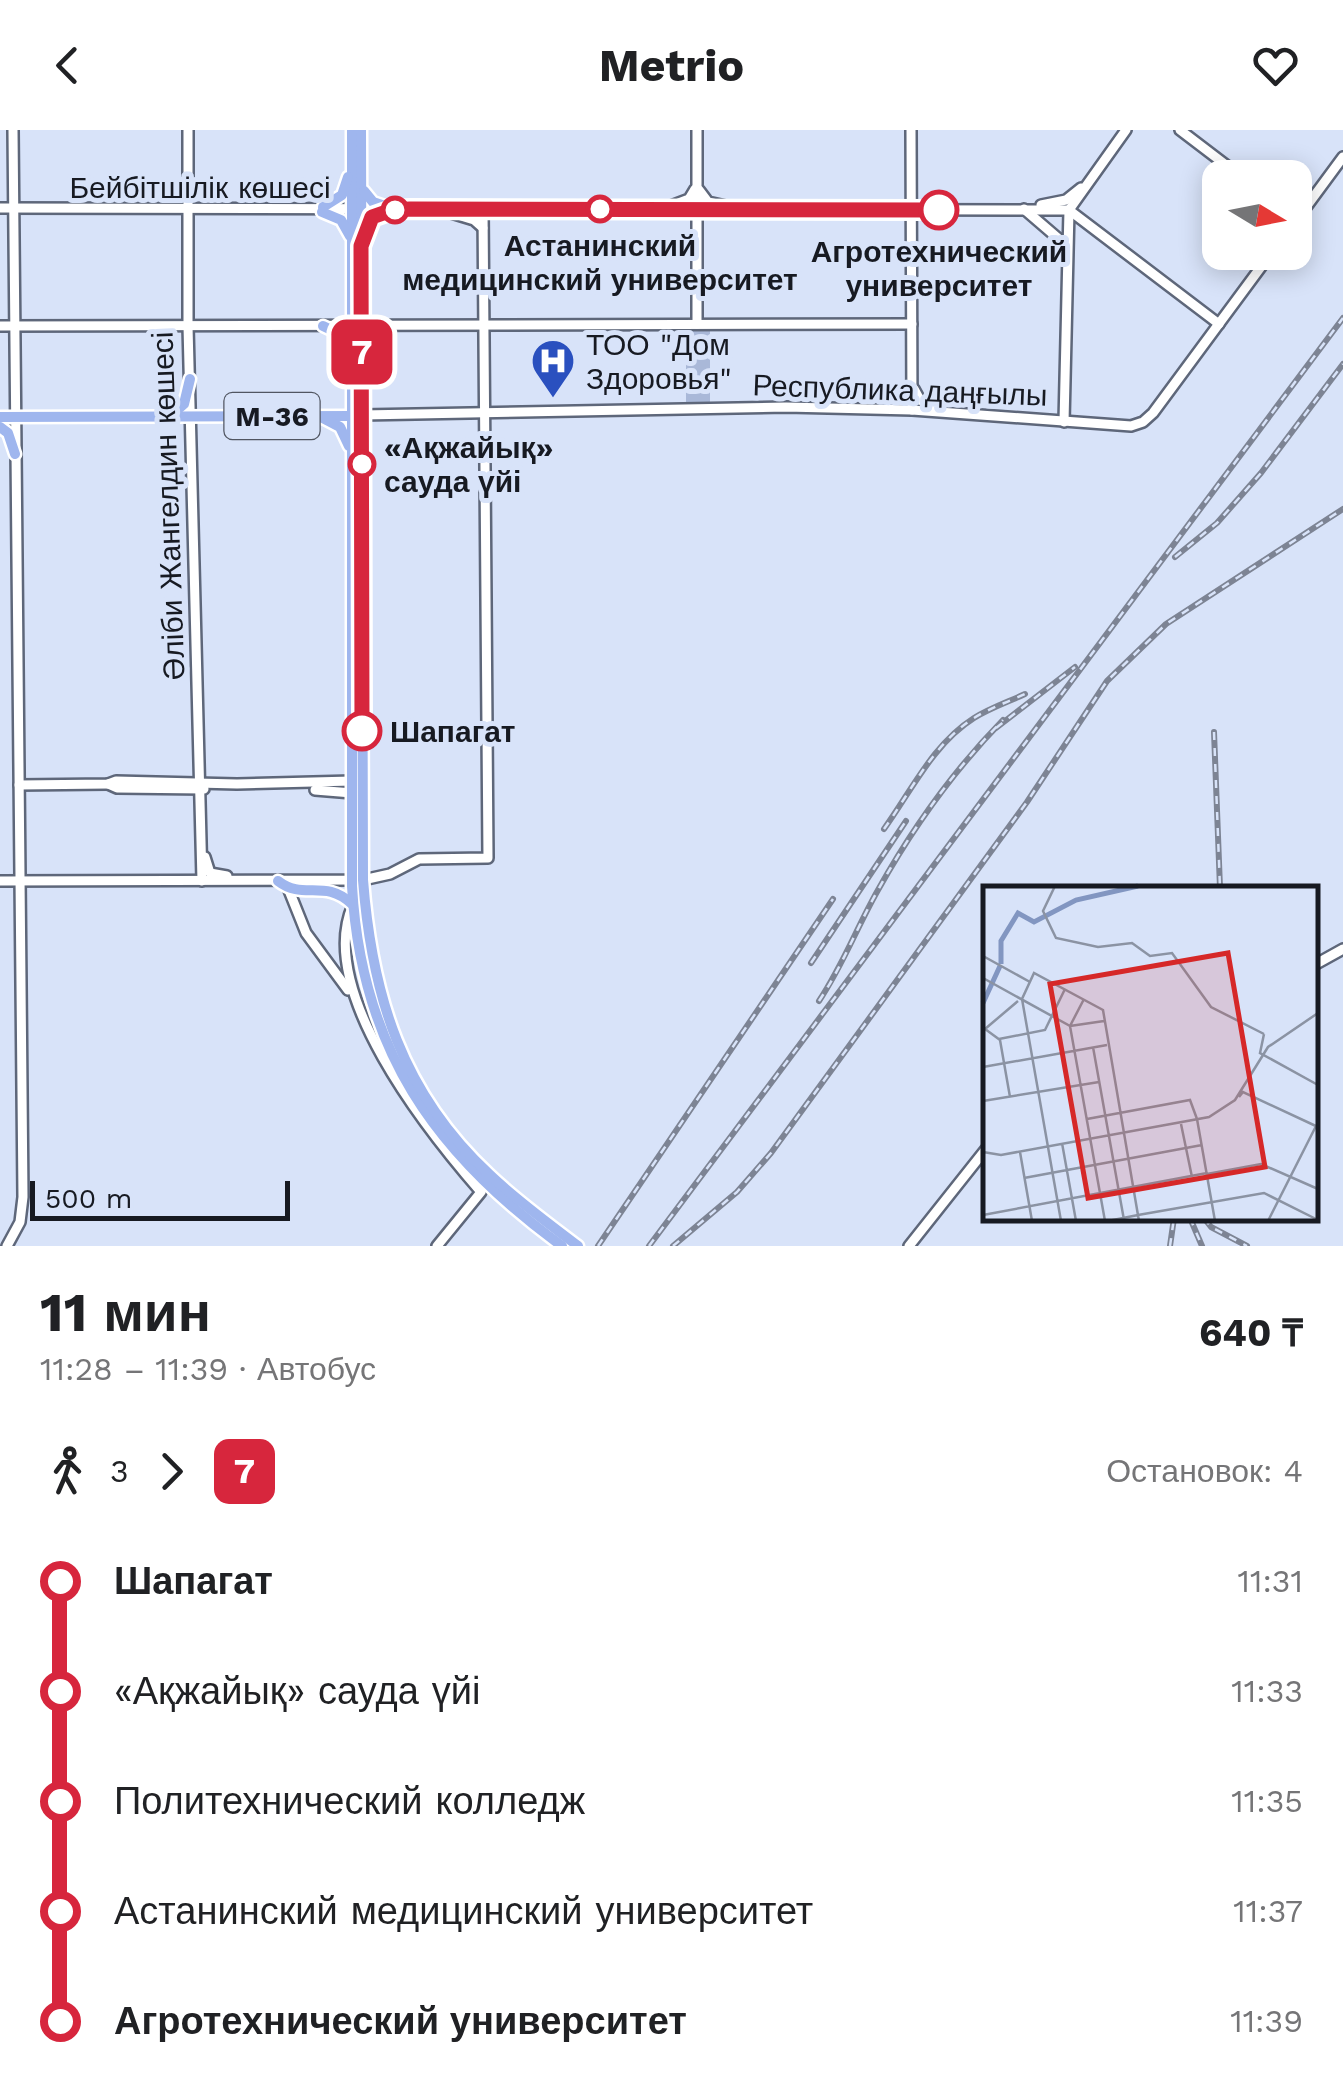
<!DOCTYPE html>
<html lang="ru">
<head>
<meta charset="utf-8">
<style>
  :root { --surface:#fff; --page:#f2f2f2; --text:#202124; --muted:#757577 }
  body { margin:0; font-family:"Work Sans",sans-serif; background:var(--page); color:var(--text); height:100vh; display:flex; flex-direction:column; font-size:38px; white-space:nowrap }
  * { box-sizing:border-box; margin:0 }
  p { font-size:32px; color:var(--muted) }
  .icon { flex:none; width:55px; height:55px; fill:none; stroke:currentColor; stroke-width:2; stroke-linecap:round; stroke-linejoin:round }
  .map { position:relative; height:1116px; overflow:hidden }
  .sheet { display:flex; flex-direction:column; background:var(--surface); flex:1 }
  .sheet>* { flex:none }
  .badge { padding:0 20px; border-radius:15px; font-size:35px; line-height:65px }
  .needle { width:65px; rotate:100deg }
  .buttons { position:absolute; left:1202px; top:30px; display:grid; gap:20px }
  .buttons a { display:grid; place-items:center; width:110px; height:110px; border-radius:20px; background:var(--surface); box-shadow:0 5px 25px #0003; font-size:50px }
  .scale { position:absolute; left:30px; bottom:25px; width:260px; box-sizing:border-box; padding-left:10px; border:5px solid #171a22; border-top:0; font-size:28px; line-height:35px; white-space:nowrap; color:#171a22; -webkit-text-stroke:8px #d8e3f9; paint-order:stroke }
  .map>.badge { position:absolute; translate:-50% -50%; box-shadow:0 0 0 5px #fff }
  .legs { display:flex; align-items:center; gap:15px; height:110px; padding:0 40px; font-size:32px }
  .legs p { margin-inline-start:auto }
  .head { display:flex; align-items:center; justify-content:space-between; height:170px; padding:0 40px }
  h1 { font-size:55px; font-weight:700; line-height:75px }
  ul { padding:0 40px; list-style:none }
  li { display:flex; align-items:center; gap:35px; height:110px; font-size:38px }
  li i { display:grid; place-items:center; width:15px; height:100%; margin:0 12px; background:currentColor }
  li i::after { content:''; width:25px; height:25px; margin:-12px; border:8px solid; border-radius:50%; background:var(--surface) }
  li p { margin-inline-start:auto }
  li:first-child i { background:linear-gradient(#0000 50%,currentColor 0) }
  li:last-child i { background:linear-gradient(currentColor 50%,#0000 0) }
  header { display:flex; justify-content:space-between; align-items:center; height:130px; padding:0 40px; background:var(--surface); font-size:45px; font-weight:700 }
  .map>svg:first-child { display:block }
  .green { fill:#a9b8d8 }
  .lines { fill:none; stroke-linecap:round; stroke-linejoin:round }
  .secondary-casing { stroke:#5e677a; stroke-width:14 }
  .primary-casing { stroke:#fff; stroke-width:15 }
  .secondary { stroke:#fff; stroke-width:9 }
  .primary { stroke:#9fb6ee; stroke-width:10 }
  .rail-casing { stroke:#7d8494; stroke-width:6 }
  .rail { stroke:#d8e3f9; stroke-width:2.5; stroke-dasharray:8; stroke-linecap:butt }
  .line-1-casing { stroke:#fff; stroke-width:22 }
  .line-1 { stroke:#d7263d; stroke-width:15 }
  .stop-1-dot { fill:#fff; stroke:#d7263d; stroke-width:5 }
  .labels { text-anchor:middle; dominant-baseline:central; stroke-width:10; stroke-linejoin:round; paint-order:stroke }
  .shield { fill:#d8e3f9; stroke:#515662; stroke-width:2.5 }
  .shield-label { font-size:28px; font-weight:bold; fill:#171a22 }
  .street-label { font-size:30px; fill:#171a22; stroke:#d8e3f9 }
  .stop-label { font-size:30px; font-weight:bold; fill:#171a22; stroke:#d8e3f9 }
  .poi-label { font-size:30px; fill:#171a22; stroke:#d8e3f9; text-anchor:start }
  .inset-river { fill:none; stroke:#8296c1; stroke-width:5 }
  .inset-road { fill:none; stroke:#8b93a3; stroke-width:2.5 }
  .view { fill:#d62828; fill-opacity:0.15; stroke:#d62828; stroke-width:5 }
  .inset-edge { fill:none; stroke:#171a22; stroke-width:5 }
</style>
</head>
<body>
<header><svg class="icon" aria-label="back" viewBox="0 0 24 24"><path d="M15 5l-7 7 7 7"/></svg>Metrio<svg class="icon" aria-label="heart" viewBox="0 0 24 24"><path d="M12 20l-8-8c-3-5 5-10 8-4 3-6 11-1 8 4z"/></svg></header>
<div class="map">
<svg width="1343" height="1116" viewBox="0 0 1343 1116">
  <rect width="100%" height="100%" fill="#d8e3f9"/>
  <rect class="green" x="686" y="201" width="24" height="72"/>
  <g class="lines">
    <defs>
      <g id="secondary">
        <polyline points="188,0 188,196 202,751"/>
        <polyline points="911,0 912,280"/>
        <polyline points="1180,0 1243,48"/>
        <polyline points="699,60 708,72 726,76"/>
        <polyline points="1041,75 1066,70 1081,58"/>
        <polyline points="668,77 689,69 695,59"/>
        <polyline points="0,78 1069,80"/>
        <polyline points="1024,79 1067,116"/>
        <polyline points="1069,80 1219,194"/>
        <polyline points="451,83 474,90 483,98"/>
        <polyline points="1295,92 1343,27"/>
        <polyline points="697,194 697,0"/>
        <polyline points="0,196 912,194"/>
        <polyline points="914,259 920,270 939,278"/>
        <polyline points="362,285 786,277 912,280 1131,296 1143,292 1153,283 1272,122"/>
        <polyline points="1064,292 1069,80 1126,0"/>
        <polyline points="108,654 117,658 204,659"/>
        <polyline points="19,655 108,654 116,651 237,654 352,651"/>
        <polyline points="315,660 352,663"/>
        <polyline points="205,727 210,743 227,746"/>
        <polyline points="0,751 363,750 390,744 419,729 488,728 483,79"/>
        <polyline points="288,758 306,803 348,860"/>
        <path d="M353 775C315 860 428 1001 481 1062L437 1116"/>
        <polyline points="1316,834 1343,819"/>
        <polyline points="7,1116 20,1092 23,1067 13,0"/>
        <polyline points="909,1116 986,1019"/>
      </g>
      <g id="primary">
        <path d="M352 0V756C361 918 434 1023 562 1116"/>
        <path d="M361 0 363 750C372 866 402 963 489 1044 516 1070 548 1093 578 1116"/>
        <polyline points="364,61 373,72 391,78"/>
        <polyline points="323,77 342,65 348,47"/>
        <polyline points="322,82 341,90 350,106"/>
        <polyline points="364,105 372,87 391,80"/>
        <polyline points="323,196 342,205 347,222"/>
        <polyline points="0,287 356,286"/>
        <polyline points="169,287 184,274 190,249"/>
        <polyline points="321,287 340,297 349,316"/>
        <polyline points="0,297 8,303 15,324"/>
        <path d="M278 751C304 771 324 748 352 774"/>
      </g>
    </defs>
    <use href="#secondary" class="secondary-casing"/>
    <use href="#primary" class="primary-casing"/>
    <use href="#secondary" class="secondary"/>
    <use href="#primary" class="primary"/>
    <defs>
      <g id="rail">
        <polyline points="1175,427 1217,393 1261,343 1343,234"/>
        <polyline points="996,598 1075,537"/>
        <polyline points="1214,602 1220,758"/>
        <path d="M884 699C912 660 933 614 974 588 990 578 1008 572 1025 564"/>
        <polyline points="811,833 906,691"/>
        <path d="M819 871C843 835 857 797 878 760 912 699 954 640 1003 590"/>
        <polyline points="1190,1088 1202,1116"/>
        <polyline points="1204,1088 1211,1097 1247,1116"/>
        <polyline points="598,1116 833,769"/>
        <polyline points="649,1116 1343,188"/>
        <polyline points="673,1116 737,1062 771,1023 1027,672 1107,551 1166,494 1343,379"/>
        <polyline points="1170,1116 1174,1088"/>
      </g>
    </defs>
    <use href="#rail" class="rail-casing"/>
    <use href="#rail" class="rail"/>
  </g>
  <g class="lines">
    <defs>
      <polyline id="line-1" points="362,601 361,116 372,87 392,80 410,79 939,80"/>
    </defs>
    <use href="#line-1" class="line-1-casing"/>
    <use href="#line-1" class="line-1"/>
  </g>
  <defs>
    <symbol id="hospital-pin" viewBox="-11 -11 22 30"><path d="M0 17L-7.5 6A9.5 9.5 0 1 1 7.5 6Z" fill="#2a50bf" stroke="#d8e3f9"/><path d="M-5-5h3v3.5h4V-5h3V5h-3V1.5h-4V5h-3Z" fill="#fff"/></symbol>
  </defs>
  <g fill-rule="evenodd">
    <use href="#hospital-pin" x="528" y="206" width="50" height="68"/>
  </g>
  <g class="stop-1-dot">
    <circle cx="600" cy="79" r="12"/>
    <circle cx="395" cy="80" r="12"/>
    <circle cx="939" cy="80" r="18"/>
    <circle cx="362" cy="334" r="12"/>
    <circle cx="362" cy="601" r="18"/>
  </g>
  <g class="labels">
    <rect class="shield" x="224.5" y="263" width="95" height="46" rx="8"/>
    <g class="shield-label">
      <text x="272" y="286">M-36</text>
    </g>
    <g class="street-label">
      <text x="200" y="57">Бейбітшілік көшесі</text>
      <text transform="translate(900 260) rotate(2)">Республика даңғылы</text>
      <text transform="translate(168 376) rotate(-92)">Әліби Жангелдин көшесі</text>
    </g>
    <g class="stop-label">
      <text x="600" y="115">Астанинский<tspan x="600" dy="34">медицинский университет</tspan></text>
      <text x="939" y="121">Агротехнический<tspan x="939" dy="34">университет</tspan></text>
      <text x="384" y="317" text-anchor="start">«Ақжайық»<tspan x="384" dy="34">сауда үйі</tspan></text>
      <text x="390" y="601" text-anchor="start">Шапагат</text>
    </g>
    <g class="poi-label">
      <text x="586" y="214">ТОО "Дом<tspan x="586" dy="34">Здоровья"</tspan></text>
    </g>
  </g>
  <g transform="translate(983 756)">
    <rect width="335" height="335" fill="#d8e3f9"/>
    <path class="inset-river" d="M18 78V55L35 27 51 36 93 14 155 0M0 117 17 80"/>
    <path class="inset-road" d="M72 0 60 25 73 52 115 61 149 57 167 70 189 67 228 121 281 148M0 70 47 96M0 92 87 140 122 335M87 140 121 135M87 140 101 113M281 148 277 167 335 199M16 153 62 144 82 103M110 161 141 334M0 181 124 159M27 211 17 154 2 143 35 115M256 211 260 206 335 241M0 215 116 196M104 233 207 214 214 233M214 233 232 335M198 238 209 291M79 257 93 335M0 266 18 269 226 231 252 214 285 161 335 127M37 266 49 335M224 288 278 278 335 303M41 292 219 259M0 329 224 287M155 329 281 307 335 334M78 335 39 113 51 87 120 124 156 335M125 335 155 329M285 335 333 240"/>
    <path class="view" d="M245 67 282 281 105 312 67 98Z"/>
    <rect width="335" height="335" class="inset-edge"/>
  </g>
</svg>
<div class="buttons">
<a><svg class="needle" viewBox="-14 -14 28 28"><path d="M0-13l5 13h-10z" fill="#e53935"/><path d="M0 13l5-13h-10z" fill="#757577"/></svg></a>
</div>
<div class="scale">500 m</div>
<b class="badge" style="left:362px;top:222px;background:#d7263d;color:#fff">7</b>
</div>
<section class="sheet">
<div class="head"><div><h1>11 мин</h1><p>11:28 – 11:39 · Автобус</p></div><b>640 ₸</b></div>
<div class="legs"><svg class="icon" aria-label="walk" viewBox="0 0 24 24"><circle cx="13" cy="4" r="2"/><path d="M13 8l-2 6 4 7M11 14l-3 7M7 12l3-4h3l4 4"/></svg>3<svg class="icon" aria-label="forward" viewBox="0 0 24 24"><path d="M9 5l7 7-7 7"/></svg><b class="badge" style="background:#d7263d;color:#fff">7</b><p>Остановок: 4</p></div>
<ul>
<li><i style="color:#d7263d"></i><b>Шапагат</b><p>11:31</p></li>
<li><i style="color:#d7263d"></i><span>«Ақжайық» сауда үйі</span><p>11:33</p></li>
<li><i style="color:#d7263d"></i><span>Политехнический колледж</span><p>11:35</p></li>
<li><i style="color:#d7263d"></i><span>Астанинский медицинский университет</span><p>11:37</p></li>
<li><i style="color:#d7263d"></i><b>Агротехнический университет</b><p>11:39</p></li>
</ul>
</section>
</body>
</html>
